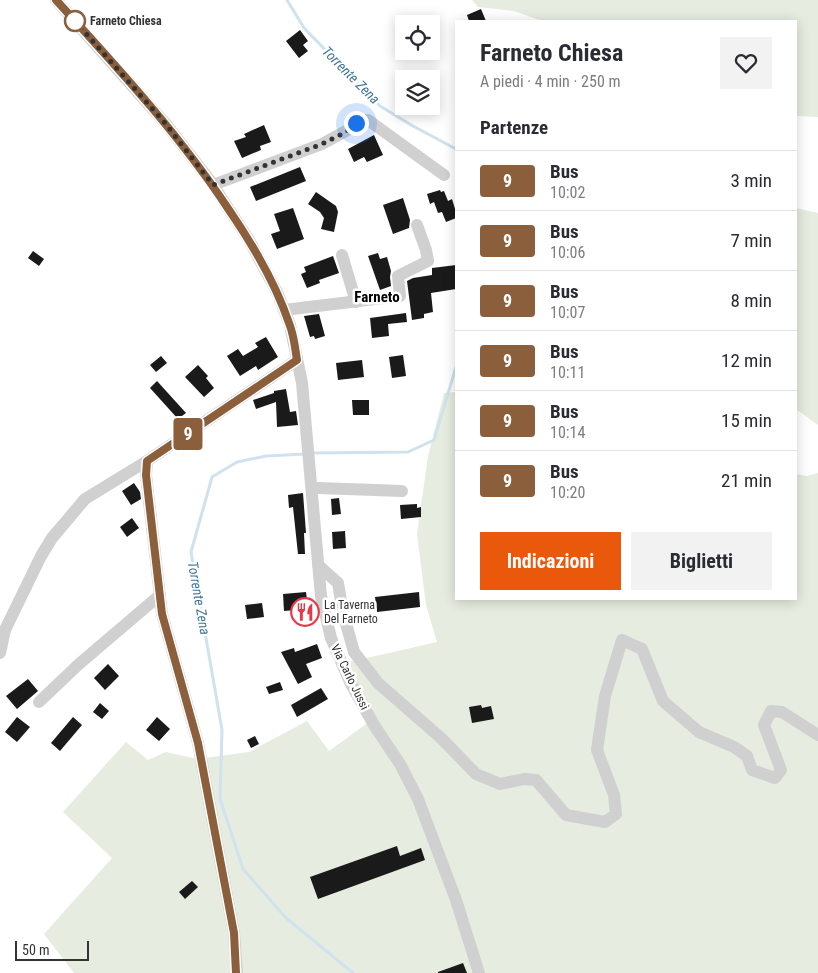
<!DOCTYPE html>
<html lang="it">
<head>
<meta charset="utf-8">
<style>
  :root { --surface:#fff; --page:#f2f2f3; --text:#2b2b33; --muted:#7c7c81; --line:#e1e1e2; --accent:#ea580c }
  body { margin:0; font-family:"Roboto Condensed",sans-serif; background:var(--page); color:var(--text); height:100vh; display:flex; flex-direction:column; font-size:19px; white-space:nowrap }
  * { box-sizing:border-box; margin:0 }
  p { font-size:16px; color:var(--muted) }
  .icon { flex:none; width:28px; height:28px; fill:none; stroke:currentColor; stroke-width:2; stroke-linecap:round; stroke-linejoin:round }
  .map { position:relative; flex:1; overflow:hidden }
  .details { position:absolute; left:455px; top:20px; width:342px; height:580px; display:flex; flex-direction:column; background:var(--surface); border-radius:0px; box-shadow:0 2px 12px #0003 }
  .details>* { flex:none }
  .badge { padding:0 10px; border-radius:4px; font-size:18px; line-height:32px }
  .buttons { position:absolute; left:395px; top:15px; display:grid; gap:10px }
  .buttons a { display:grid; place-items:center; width:45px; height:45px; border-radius:0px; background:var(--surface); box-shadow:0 2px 12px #0003; font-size:25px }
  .scale { position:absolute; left:15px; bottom:12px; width:74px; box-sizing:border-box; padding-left:5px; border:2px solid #333; border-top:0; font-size:14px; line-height:18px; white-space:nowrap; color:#333; -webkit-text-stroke:4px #fff; paint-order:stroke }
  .you { position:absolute; width:25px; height:25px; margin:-12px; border:4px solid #fff; border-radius:50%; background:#1a73e8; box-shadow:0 0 0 8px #1a73e833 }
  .map>.badge { position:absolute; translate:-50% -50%; box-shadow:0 0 0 2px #fff }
  h2 { padding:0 25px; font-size:19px; line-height:45px }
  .round { display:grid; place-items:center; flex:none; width:52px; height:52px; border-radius:0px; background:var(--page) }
  .headline { display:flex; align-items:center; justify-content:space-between; height:85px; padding:0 25px }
  h1 { font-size:24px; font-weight:700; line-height:38px }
  .button { display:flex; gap:10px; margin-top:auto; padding:10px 25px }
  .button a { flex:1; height:58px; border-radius:0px; background:var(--accent); color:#fff; font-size:20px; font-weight:700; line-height:58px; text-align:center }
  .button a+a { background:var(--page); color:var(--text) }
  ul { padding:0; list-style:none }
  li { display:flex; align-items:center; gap:15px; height:60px; padding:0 25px; border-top:1px solid var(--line) }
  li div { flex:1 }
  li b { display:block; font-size:19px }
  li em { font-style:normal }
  li .badge { min-width:55px; font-weight:700; text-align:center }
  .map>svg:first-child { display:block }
  .green { fill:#e6ecdf }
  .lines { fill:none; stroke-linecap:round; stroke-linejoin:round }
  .stream { stroke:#cfe2ee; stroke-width:3 }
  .building { fill:#1a1a1a }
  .minor { stroke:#d0d0d0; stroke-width:12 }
  .line-casing { stroke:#fff; stroke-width:11 }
  .line { stroke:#8b5e3c; stroke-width:8 }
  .walk { stroke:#333; stroke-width:5; stroke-dasharray:0 9 }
  .stop-dot { fill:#fff; stroke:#8b5e3c; stroke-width:2.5 }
  .labels { text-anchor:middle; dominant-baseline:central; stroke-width:5; stroke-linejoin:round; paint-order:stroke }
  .stop-label { font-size:12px; font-weight:bold; fill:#333; stroke:#fff; text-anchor:start }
  .poi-label { font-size:12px; fill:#333; stroke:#fff; text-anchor:start }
  .street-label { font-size:12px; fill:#333; stroke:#fff }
  .water-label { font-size:14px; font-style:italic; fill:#3f7597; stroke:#fff }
  .quarter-label { font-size:15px; font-weight:bold; fill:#000; stroke:#fff }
</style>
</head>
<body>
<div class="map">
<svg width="818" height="973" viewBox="0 0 818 973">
  <rect width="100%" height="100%" fill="#fff"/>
  <g class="green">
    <polygon points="472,0 818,0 818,117 796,116 796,21 542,21 514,11 478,7"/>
    <polygon points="796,208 818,213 818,425 796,409"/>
    <polygon points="456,392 456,599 796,599 796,474 807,476 818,473 818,973 74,973 44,934 112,858 63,812 126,742 148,760 166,752 197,759 249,752 307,721 329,751 373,719 345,663 437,642 426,605 417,534 428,456 444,393"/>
  </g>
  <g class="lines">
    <g class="stream">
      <polyline points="287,0 304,28 380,106 413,126 456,149"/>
      <polyline points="312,453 408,452 434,440 456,367"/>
      <polyline points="306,454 266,456 237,462 212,477 191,552 222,730 220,799 243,869 286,918 353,973"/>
    </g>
  </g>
  <g class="building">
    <polygon points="481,9 486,21 469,21 467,15"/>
    <polygon points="300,30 308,41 303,45 308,51 299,58 286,41"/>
    <polygon points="264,125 271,142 260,146 261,150 242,158 234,141 246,137 244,134"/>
    <polygon points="374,135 383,155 367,162 364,157 354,162 348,149"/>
    <polygon points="300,167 306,181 256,201 250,187"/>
    <polygon points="440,190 441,192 444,191 448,201 452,199 456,212 456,218 446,222 442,212 438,213 434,202 430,204 427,194"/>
    <polygon points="316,192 336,206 338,212 334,232 321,229 324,218 320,212 308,204"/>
    <polygon points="403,198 410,220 409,228 393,234 383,205"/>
    <polygon points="293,208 304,239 277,249 271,234 280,231 274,214"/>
    <polygon points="33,251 44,259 39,266 28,258"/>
    <polygon points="378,253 380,259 387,257 391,271 390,277 391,286 380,290 368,256"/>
    <polygon points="333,256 339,273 319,280 320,283 307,288 301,274 306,272 304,267"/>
    <polygon points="456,265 456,289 431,293 433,312 424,314 424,318 412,320 407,281 413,278 432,275 432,268"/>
    <polygon points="406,313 407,322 388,324 389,336 372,338 370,318"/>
    <polygon points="319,314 325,336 315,339 314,336 310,337 304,316"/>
    <polygon points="266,337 278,357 258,370 256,366 240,376 227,356 238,349 243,356 258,347 255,343"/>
    <polygon points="403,355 406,376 392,378 389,357"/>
    <polygon points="161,356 167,363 156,372 150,365"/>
    <polygon points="362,360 364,377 338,380 336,363"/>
    <polygon points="198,365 208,376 206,378 214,388 204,397 185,377"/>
    <polygon points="157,381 186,413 178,419 150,388"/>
    <polygon points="286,389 290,412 296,411 298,425 277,427 276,402 256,409 253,400 274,393 274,391"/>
    <polygon points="352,400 369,400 369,415 353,415"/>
    <polygon points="134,483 140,492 141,499 131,505 122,491"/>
    <polygon points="303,493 306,533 304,533 305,554 298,554 293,507 289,508 288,495"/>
    <polygon points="339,498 341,514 332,515 331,499"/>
    <polygon points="417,504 417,508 421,507 421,517 401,519 400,505"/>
    <polygon points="132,518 139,528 127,537 120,527"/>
    <polygon points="345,531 346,548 333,549 332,532"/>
    <polygon points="306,592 308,609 284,611 283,594"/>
    <polygon points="419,592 420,607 377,612 375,597"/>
    <polygon points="262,603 264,617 247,619 245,605"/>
    <polygon points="317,644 322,658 306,664 312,677 298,684 281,652 294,648 295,652"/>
    <polygon points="108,664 119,676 105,690 94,678"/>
    <polygon points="28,679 38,691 17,709 6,696"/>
    <polygon points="280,682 283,690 269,694 266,687"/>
    <polygon points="321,688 328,699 297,717 291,705"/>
    <polygon points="100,703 109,711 102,719 93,712"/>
    <polygon points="481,705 482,708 491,706 494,719 472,723 469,707"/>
    <polygon points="17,717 30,727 17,742 5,732"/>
    <polygon points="73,717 82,725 60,751 51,743"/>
    <polygon points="157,717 170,729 159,741 146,730"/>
    <polygon points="255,736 259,744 251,748 247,740"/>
    <polygon points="397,846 400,856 421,848 425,860 318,899 310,877"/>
    <polygon points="192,881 198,887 185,899 179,892"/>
    <polygon points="463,963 467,973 438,973 438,972"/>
  </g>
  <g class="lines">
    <g class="minor">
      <polyline points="56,0 165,123 211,182 249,240 277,292 290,325 302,383 321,596 331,638 351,684 374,725 400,764 418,799 456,900 479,973"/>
      <polyline points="213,185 322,144 346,131 361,120 368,120 444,175"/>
      <polyline points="342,255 356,302"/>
      <polyline points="284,310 400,296 398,276 428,261 426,250 417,225"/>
      <polyline points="318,488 402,491"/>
      <polyline points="318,565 338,583 343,613 354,652 378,683 441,738 476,774 500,784 524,779 536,780 566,815 605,822 616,814 614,795 597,750 605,696 622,640 642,649 663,701 699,732 734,747 747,756 752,770 775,778 781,770 764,725 771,711 782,712 818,735"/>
      <polyline points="0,653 5,630 41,556 52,538 85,499 147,461"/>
      <polyline points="39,702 79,664 160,595"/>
      <polyline points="237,973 234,933 198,743 162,614 146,475 147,461 297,360"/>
    </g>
  </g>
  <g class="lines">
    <defs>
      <path id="line" d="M56 0C117 67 179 134 229 210 253 245 275 282 289 323 294 335 295 348 297 360L147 461 146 475 162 614 198 743 234 933 236 973"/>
    </defs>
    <use href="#line" class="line-casing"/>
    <use href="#line" class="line"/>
    <polyline class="walk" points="75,21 165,123 213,185 322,144 346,132 356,123"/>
  </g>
  <defs>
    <symbol id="restaurant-ring" viewBox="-11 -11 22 22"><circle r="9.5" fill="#fff" stroke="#e63946" stroke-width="1.5"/><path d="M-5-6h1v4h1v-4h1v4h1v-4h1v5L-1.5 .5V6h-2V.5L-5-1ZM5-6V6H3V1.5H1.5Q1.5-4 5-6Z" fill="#e63946"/></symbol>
  </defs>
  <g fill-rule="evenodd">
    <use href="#restaurant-ring" x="289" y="596" width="32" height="32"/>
  </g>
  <circle class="stop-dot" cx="75" cy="21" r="10"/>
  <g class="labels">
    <g class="stop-label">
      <text x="90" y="21">Farneto Chiesa</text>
    </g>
    <g class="poi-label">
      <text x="324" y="605">La Taverna<tspan x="324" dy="14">Del Farneto</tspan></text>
    </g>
    <g class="street-label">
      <text transform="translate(350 677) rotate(64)">Via Carlo Jussi</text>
    </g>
    <g class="water-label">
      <text transform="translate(351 75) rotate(45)">Torrente Zena</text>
      <text transform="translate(199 598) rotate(80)">Torrente Zena</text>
    </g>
    <g class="quarter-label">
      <text x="377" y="297">Farneto</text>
    </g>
  </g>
</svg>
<div class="buttons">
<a><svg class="icon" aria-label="locate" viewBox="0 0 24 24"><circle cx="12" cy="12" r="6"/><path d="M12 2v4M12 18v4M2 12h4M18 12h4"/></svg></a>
<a><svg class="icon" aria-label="layers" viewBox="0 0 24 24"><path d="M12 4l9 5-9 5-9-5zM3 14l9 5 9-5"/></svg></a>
</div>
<div class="scale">50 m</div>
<div class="you" style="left:356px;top:123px"></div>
<b class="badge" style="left:188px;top:434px;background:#8b5e3c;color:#fff">9</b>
<section class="details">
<div class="headline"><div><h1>Farneto Chiesa</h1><p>A piedi · 4 min · 250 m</p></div><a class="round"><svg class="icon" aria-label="heart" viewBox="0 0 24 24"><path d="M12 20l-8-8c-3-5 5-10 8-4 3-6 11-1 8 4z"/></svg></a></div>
<h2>Partenze</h2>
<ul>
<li><span class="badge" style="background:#8b5e3c;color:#fff">9</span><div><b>Bus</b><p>10:02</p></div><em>3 min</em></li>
<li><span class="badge" style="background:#8b5e3c;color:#fff">9</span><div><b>Bus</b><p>10:06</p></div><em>7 min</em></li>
<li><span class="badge" style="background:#8b5e3c;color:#fff">9</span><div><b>Bus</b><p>10:07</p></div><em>8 min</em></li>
<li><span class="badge" style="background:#8b5e3c;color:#fff">9</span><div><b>Bus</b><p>10:11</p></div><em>12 min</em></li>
<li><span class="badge" style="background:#8b5e3c;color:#fff">9</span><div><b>Bus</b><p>10:14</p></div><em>15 min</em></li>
<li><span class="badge" style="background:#8b5e3c;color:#fff">9</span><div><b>Bus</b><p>10:20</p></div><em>21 min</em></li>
</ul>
<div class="button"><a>Indicazioni</a><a>Biglietti</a></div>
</section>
</div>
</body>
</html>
